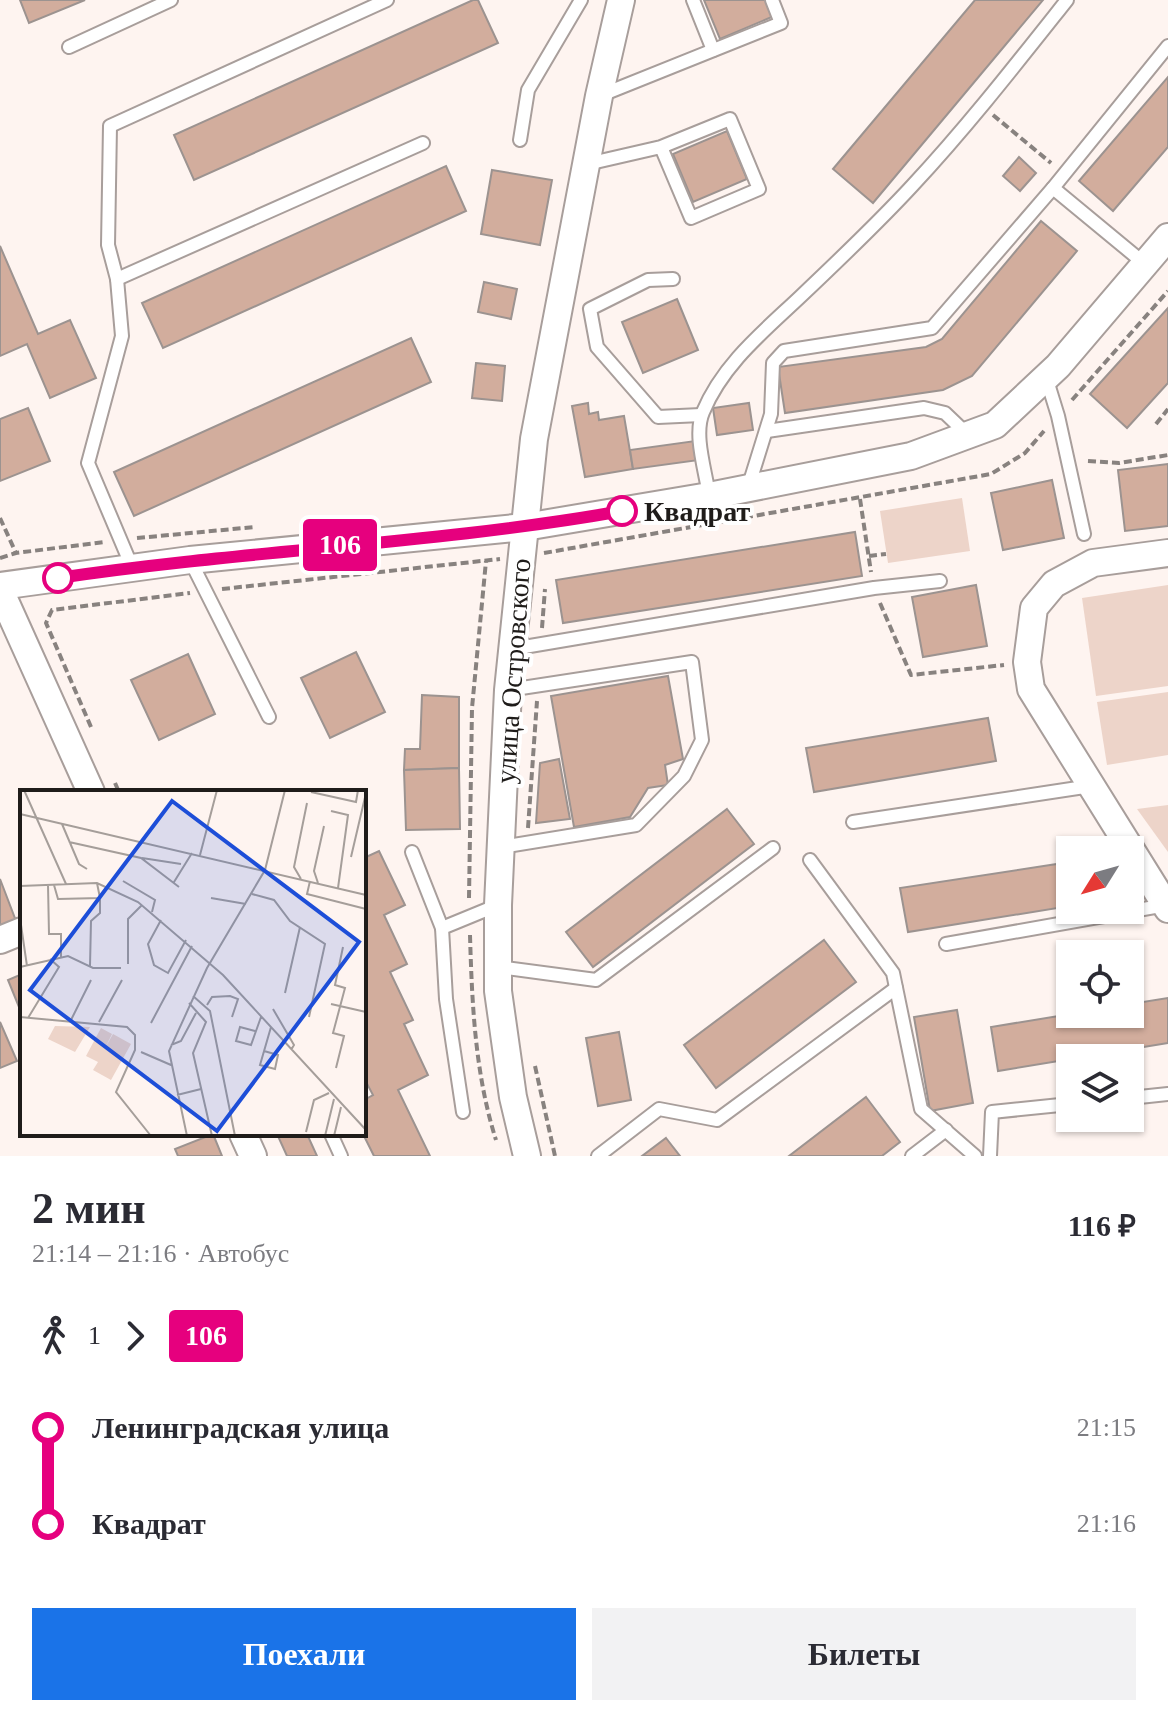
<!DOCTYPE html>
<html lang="ru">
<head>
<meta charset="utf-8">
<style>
  :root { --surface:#fff; --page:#f2f2f3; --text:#2b2b33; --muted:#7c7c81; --accent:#1a73e8 }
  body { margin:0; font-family:Georgia,serif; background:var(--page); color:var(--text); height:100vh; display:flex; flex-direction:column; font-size:30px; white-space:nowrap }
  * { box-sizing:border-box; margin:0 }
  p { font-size:26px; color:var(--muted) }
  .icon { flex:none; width:44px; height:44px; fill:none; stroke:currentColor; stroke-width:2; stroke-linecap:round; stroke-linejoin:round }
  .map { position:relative; height:1156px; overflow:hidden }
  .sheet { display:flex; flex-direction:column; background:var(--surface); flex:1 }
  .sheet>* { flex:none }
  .badge { padding:0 16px; border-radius:6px; font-size:28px; line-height:52px }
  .needle { width:52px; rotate:233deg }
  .controls { position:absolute; left:1056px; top:836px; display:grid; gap:16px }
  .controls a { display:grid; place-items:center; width:88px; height:88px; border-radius:0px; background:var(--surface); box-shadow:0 2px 6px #0004; font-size:40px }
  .map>.badge { position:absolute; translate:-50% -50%; box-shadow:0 0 0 4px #fff }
  .legs { display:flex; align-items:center; gap:12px; height:88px; padding:0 32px; font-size:26px }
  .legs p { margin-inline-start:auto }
  .headline { display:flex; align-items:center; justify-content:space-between; height:136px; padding:0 32px }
  h1 { font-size:44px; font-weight:700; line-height:60px }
  .cta { display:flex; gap:16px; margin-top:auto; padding:16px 32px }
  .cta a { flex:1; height:92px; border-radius:0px; background:var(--accent); color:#fff; font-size:32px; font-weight:700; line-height:92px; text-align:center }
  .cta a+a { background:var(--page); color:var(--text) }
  ul { padding:0 32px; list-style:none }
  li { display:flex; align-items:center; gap:28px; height:96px; font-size:30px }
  li i { display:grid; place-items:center; width:12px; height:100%; margin:0 10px; background:currentColor }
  li i::after { content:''; width:20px; height:20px; margin:-10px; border:6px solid; border-radius:50%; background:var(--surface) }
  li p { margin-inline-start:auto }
  li:first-child i { background:linear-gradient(#0000 50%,currentColor 0) }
  li:last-child i { background:linear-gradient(currentColor 50%,#0000 0) }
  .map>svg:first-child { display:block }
  .green { fill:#edd4c9 }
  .building { fill:#d2ad9d; stroke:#9c9390; stroke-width:2 }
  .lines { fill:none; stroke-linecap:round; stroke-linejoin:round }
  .lane-casing { stroke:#a89e9b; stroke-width:16 }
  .street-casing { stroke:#a89e9b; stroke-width:30 }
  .path { stroke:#88827f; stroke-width:4; stroke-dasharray:8 4; stroke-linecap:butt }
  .lane { stroke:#fff; stroke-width:12 }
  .street { stroke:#fff; stroke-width:26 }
  .line-1-casing { stroke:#fff; stroke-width:18 }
  .line-1 { stroke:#e6007e; stroke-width:12 }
  .stop-1-dot { fill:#fff; stroke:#e6007e; stroke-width:4 }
  .labels { text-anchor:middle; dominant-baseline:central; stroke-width:8; stroke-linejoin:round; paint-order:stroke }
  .stop-label { font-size:28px; font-weight:bold; fill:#1f1c1a; stroke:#fff; text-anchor:start }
  .street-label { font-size:28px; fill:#1f1c1a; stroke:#fff }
  .inset-road { fill:none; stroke:#a59e9a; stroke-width:2 }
  .view { fill:#1d4ed8; fill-opacity:0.15; stroke:#1d4ed8; stroke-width:4 }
  .inset-edge { fill:none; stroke:#1f1c1a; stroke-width:4 }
</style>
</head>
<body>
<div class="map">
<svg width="1168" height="1156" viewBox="0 0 1168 1156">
  <rect width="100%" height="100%" fill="#fef4f0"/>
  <g class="green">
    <polygon points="962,498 970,551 888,563 880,511"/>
    <polygon points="1168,585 1168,686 1096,696 1082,598"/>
    <polygon points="1168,692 1168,755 1107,765 1097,702"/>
    <polygon points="1168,805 1168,852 1137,809"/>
  </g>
  <g class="building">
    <polygon points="20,0 85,0 29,23"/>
    <polygon points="473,0 478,0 498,43 194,180 174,135"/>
    <polygon points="704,0 768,0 774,16 720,39"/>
    <polygon points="975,0 1043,0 873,203 833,169"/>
    <polygon points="1168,77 1168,147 1113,211 1079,181"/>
    <polygon points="727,131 747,179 693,202 673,154"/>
    <polygon points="1019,157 1036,173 1020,191 1003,176"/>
    <polygon points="446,166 466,211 163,348 142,303"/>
    <polygon points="492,170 552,180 540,245 481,234"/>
    <polygon points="1041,221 1077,251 972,376 943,390 785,413 778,367 926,347 942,339"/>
    <polygon points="0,246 38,334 70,320 96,378 50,398 27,344 0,356"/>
    <polygon points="484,282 517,289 511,319 478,312"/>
    <polygon points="677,299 698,350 643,373 622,322"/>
    <polygon points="1168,308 1168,383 1127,428 1090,394"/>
    <polygon points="411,338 431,382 134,516 114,472"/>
    <polygon points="476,363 505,366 502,401 472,398"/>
    <polygon points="588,403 589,414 598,412 599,420 624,416 633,469 585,477 572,406"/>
    <polygon points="749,403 753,430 717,435 713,408"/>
    <polygon points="28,408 50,461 0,481 0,419"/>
    <polygon points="695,441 699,460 633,469 630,450"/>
    <polygon points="1168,464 1168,526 1125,531 1118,470"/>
    <polygon points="1052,480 1064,538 1003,550 991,493"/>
    <polygon points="855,532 862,576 563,623 556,580"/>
    <polygon points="976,585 987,646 923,657 912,597"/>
    <polygon points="356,652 385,712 330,738 301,678"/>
    <polygon points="188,654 215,714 159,740 131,680"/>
    <polygon points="668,676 683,759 665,765 668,785 648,788 630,817 574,827 551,696"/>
    <polygon points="422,695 459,697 459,768 404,770 405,749 420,749"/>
    <polygon points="988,718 996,761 814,792 806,748"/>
    <polygon points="559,759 570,819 536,823 540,763"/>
    <polygon points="459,768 460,829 406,830 404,770"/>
    <polygon points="727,809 754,844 593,967 566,932"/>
    <polygon points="379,851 405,905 384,915 407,964 390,972 413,1020 404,1024 428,1075 398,1090 430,1156 374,1156 363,1134 364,1100 373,1095 364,1078 364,858"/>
    <polygon points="1070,862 1070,906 908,932 900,888"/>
    <polygon points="0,879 16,921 0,927"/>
    <polygon points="824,940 856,982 716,1088 684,1045"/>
    <polygon points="22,974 22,1012 21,1012 8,980"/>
    <polygon points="1168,998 1168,1043 998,1071 991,1027 1071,1014 1130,1014 1130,1004"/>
    <polygon points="957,1010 973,1103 930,1111 914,1017"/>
    <polygon points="0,1022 17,1061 0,1068"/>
    <polygon points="619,1032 631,1100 598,1106 586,1038"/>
    <polygon points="866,1097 900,1142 882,1156 789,1156"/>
    <polygon points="213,1134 222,1156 178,1156 175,1149"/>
    <polygon points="277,1134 307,1134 317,1156 287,1156"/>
    <polygon points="666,1138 680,1156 642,1156"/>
  </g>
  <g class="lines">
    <defs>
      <g id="lane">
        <polyline points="693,0 713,50"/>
        <polyline points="69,47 171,0"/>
        <polyline points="599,96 781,23 772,0"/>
        <polyline points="520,140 528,90 581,0"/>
        <polyline points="587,164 661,147 730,119 759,189 691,218 661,147"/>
        <polyline points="1053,188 1145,264"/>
        <polyline points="117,279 423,143"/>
        <polyline points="673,279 648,280 590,309 597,347 658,417 701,415"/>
        <polyline points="1046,377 1058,416 1084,534"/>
        <polyline points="767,431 924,408 945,413 968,435"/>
        <polyline points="748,488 771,414 773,363 784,351 932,328 1053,188 1168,46"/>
        <path d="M709 496C706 472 693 435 703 412 723 364 763 332 800 297 838 261 876 225 912 186 967 127 1017 63 1067 0"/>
        <polyline points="190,560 269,717"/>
        <polyline points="132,567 88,463 122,336 117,279 108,245 110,126 387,0"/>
        <polyline points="512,649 874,588 940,581"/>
        <polyline points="853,822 1091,786"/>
        <polyline points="501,847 636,825 684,776 702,740 692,662 508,690"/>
        <polyline points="412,852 442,928"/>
        <polyline points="810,860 893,973 921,1109 975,1156"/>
        <polyline points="946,944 1166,905"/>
        <polyline points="499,967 596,980 773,848"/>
        <polyline points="1130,1098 1168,1094"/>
        <polyline points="463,1112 446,999 442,928 498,905"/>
        <polyline points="331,1134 341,1156"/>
        <polyline points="598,1156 659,1109 717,1120 896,988"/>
        <polyline points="912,1156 946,1130"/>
        <polyline points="990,1156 992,1112 1070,1104"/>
      </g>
      <g id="street">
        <polyline points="1168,553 1093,563 1054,584 1034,608 1027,662 1031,689 1168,909"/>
        <polyline points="0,586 190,560 525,527 709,496 911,456 995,425 1058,366 1168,237"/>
        <polyline points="0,590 91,792"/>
        <polyline points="0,940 22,931"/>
        <polyline points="243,1134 253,1156"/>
        <polyline points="527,1156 513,1097 498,991 498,905 508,690 534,439 599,96 621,0"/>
      </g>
    </defs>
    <use href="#lane" class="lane-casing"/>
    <use href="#street" class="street-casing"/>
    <g class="path">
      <polyline points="993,115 1051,163"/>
      <polyline points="1072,400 1168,291"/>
      <polyline points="1156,424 1168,409"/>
      <polyline points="1088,461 1119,463 1168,455"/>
      <polyline points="860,499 871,572"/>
      <polyline points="0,518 16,553"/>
      <polyline points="137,538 255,527"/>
      <polyline points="544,553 991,474 1025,453 1044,431"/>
      <polyline points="869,556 886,554"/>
      <polyline points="0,558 16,553 104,542"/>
      <polyline points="222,589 500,559"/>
      <polyline points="880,603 911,675 1004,665"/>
      <polyline points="542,628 545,589"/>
      <polyline points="91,727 46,623 52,610 190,593"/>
      <polyline points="115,783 119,792"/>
      <polyline points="528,828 537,701"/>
      <polyline points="469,898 472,708 486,561"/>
      <path d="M470 935C472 1004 475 1074 496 1140"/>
      <polyline points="535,1066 555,1156"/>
    </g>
    <use href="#lane" class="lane"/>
    <use href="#street" class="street"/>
  </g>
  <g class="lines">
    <defs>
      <path id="line-1" d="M58 578C246 550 436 544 622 511"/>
    </defs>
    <use href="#line-1" class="line-1-casing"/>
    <use href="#line-1" class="line-1"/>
  </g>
  <g class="stop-1-dot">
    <circle cx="622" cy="511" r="14"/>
    <circle cx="58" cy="578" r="14"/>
  </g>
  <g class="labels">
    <g class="stop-label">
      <text x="644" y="511">Квадрат</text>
    </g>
    <g class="street-label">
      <text transform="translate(513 671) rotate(-86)">улица Островского</text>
    </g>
  </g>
  <g transform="translate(20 790)">
    <rect width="346" height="346" fill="#fef4f0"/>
    <path d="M35 236 70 237 55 262 28 249ZM81 238 92 244 85 258 93 244 111 254 91 290 73 280 78 272 66 266Z" fill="#edd4c9"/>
    <path class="inset-road" d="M4 0 46 94M291 2 336 12 338 0M311 21 328 25 318 98M0 24 346 105M42 34 59 74 67 79M49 52 121 68 159 97M180 65 197 0M331 67 346 3M122 68 161 74M281 89 274 77 287 13M103 91 135 110 132 122M290 91 287 104 346 119M154 92 172 63M298 93 294 81 304 36M28 95 29 144H41V167M34 95 38 109 80 108 77 93M0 96 77 93 118 112 203 185 346 340M232 104 254 110 270 131 305 154 289 227M191 108 226 114M141 130 128 154 134 175 148 183 166 150M1 135 7 176M108 174V129L122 115M70 176 71 131 80 123V108M0 177 48 166 73 178H101M265 203 280 137M173 206 190 221 215 346M169 213 186 232 173 263 192 346M311 214 346 222M187 215 192 207 210 206 218 209 212 227M253 219 274 255 271 260M0 227 107 237 115 245V260L96 302 131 346M8 228 39 177 30 169M51 230 71 190M79 232 102 190M131 233 172 156M235 241 220 237 216 251 231 255 241 227M151 255 161 251 176 223M244 261 258 265 255 279 240 275 251 237M121 262 151 275M316 278 324 246 313 243 325 198 315 195 323 157M157 305 181 299M286 342 294 310 309 303M167 346 149 261 187 178 245 80 265 0M305 346 314 309M314 346 321 317"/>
    <path class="view" d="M152 11 339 152 197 341 10 200Z"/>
    <rect width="346" height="346" class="inset-edge"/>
  </g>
</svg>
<div class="controls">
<a><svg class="needle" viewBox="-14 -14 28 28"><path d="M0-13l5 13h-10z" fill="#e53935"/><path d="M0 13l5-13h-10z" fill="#7c7c81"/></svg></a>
<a><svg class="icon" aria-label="locate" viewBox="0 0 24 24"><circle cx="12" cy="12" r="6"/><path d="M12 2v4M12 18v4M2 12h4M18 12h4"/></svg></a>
<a><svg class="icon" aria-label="layers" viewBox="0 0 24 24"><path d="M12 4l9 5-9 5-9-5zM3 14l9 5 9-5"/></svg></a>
</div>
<b class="badge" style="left:340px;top:545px;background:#e6007e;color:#fff">106</b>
</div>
<section class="sheet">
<div class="headline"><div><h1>2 мин</h1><p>21:14 – 21:16 · Автобус</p></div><b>116 ₽</b></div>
<div class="legs"><svg class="icon" aria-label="walk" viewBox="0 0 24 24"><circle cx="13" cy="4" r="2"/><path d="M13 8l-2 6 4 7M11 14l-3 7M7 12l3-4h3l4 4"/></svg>1<svg class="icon" aria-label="forward" viewBox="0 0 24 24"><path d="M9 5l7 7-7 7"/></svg><b class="badge" style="background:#e6007e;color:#fff">106</b></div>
<ul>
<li><i style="color:#e6007e"></i><b>Ленинградская улица</b><p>21:15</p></li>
<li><i style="color:#e6007e"></i><b>Квадрат</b><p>21:16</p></li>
</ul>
<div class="cta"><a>Поехали</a><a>Билеты</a></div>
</section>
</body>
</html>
